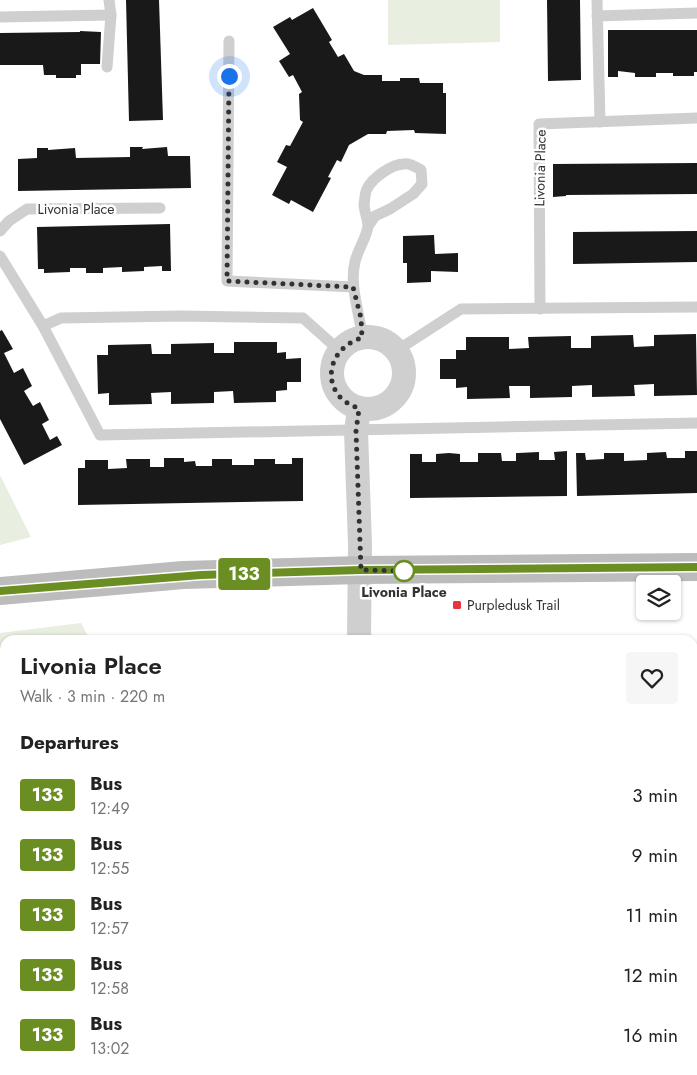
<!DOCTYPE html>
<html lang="en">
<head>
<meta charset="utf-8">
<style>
  :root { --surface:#fff; --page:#f6f6f6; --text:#222; --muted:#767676 }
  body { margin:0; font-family:Jost,sans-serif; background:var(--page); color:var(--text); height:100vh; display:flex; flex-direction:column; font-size:19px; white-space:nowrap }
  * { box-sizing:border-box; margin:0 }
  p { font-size:16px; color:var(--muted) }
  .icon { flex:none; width:28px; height:28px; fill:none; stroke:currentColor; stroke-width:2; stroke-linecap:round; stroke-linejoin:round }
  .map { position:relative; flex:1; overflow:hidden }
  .side { position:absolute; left:0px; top:635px; width:698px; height:440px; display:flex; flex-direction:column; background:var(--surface); border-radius:15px 15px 0 0; box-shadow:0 1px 4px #0004 }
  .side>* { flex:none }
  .badge { padding:0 10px; border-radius:4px; font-size:18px; line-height:32px }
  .controls { position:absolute; left:636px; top:575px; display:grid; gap:10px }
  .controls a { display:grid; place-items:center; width:45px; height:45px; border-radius:5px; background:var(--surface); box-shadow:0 1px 4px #0004; font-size:25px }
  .you { position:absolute; width:25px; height:25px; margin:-12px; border:4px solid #fff; border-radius:50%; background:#1a73e8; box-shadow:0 0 0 8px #1a73e833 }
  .map>.badge { position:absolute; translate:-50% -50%; box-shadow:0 0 0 2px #fff }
  h2 { padding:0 20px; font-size:19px; line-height:45px }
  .round { display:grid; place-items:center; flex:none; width:52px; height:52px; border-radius:5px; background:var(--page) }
  .headline { display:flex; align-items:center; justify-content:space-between; height:85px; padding:0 20px }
  h1 { font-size:24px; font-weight:600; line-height:38px }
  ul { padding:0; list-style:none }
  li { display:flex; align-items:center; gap:15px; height:60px; padding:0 20px }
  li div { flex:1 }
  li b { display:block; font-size:19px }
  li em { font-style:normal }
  li .badge { min-width:55px; font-weight:700; text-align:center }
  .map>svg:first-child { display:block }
  .green { fill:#e8eee0 }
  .building { fill:#191919 }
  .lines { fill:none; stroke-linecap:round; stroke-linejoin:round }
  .lane { stroke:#cfcfcf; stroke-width:11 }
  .street { stroke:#cfcfcf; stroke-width:24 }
  .secondary { stroke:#bcbcbc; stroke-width:28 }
  .line-casing { stroke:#fff; stroke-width:11 }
  .line { stroke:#6b8e23; stroke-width:8 }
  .walk { stroke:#323232; stroke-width:5; stroke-dasharray:0 9 }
  .stop-dot { fill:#fff; stroke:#6b8e23; stroke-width:2.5 }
  .poi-dot { fill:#e8343e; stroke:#fff; stroke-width:2 }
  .labels { text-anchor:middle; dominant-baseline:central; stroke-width:5; stroke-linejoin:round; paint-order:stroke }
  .street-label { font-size:14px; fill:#323232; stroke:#fff }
  .stop-label { font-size:14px; font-weight:bold; fill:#323232; stroke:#fff }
  .poi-label { font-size:14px; fill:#323232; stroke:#fff; text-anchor:start }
</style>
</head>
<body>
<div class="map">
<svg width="697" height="1075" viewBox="0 0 697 1075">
  <rect width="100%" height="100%" fill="#fff"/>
  <g class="green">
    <polygon points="388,0 500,0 500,42 388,45"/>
    <polygon points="0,475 31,537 0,545"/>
    <polygon points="81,623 90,640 5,640 5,1070 310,1070 313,1075 0,1075 0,633"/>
  </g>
  <g class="building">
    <polygon points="126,0 159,0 163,120 129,121"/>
    <polygon points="547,0 580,0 581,80 548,81"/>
    <polygon points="313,8 332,40 329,42 338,57 344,54 354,71 364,75 382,75 382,81 400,81 400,78 419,78 420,83 443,83 443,93 446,93 446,134 415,133 414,130 387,131 386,134 368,134 349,145 341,162 337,160 328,177 331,178 313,212 291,200 289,204 272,195 287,167 277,162 286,145 290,146 303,122 300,120 299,94 302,92 293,75 289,77 279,61 290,54 273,27 290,17 292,20"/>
    <polygon points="608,30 697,30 697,72 694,72 694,76 673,76 673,73 656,73 656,77 635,77 635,73 618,71 618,77 608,77"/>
    <polygon points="80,31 101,32 100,64 81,64 81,75 76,75 76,78 56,78 56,75 44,75 43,65 0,65 0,33 80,32"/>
    <polygon points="130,147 143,147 142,149 167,147 168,156 190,156 191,188 18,191 18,159 37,158 37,148 48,148 48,150 75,148 76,158 130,157"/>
    <polygon points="697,163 697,194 566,195 566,196 553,197 553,164"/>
    <polygon points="170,224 171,271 162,271 162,266 144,267 144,271 122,272 122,267 103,268 103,273 86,273 86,268 70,268 70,272 44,273 44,269 38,269 37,227"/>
    <polygon points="697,231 697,262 573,264 573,232"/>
    <polygon points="434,235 435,254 458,253 458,272 431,271 431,282 407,283 407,263 403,263 403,236"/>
    <polygon points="2,330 13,349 4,353 14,373 23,368 32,386 24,391 33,406 40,402 49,420 42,424 50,440 57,436 62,445 24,465 0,419 0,331"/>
    <polygon points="696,334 697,395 654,396 654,384 634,385 635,396 592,397 592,385 572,386 572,397 530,398 530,386 509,386 510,398 467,399 467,387 456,388 456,379 440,379 440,359 456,359 456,350 466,350 466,337 509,337 509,349 529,348 528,337 571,336 571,348 591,348 591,336 633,335 634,347 654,346 654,335"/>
    <polygon points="234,342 277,342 277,353 286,352 286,359 301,358 301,382 287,382 287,390 276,391 276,402 234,403 233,391 214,392 214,403 171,404 171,392 151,393 152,404 109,405 109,393 98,394 97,355 108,355 108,345 151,344 152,354 171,354 171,344 214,343 214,353 234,353"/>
    <polygon points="567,451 567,496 410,498 410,454 422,454 422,462 436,462 436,454 449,453 460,454 460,462 478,462 478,453 501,453 502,461 516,461 516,453 518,453 539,452 539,460 555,460 554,452"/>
    <polygon points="685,451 697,451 697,493 577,496 576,453 585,453 586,460 604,459 604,453 624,453 624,461 647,460 647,453 666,452 667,458 685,458"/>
    <polygon points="164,458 184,458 184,462 195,461 196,466 212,466 212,459 232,459 232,465 254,465 254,459 275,459 275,464 292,464 292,458 303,458 303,501 78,505 78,468 85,468 85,460 108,460 108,469 127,468 126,459 150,459 150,467 164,467"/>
    <rect x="692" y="648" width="5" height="96"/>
    <rect x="692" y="781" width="5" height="27"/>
    <rect x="692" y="902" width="5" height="33"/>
    <polygon points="697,1044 697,1073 691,1075 668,1075 666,1070 692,1070 692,1046"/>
    <polygon points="385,1070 412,1070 414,1075 375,1075"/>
    <polygon points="532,1070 587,1070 575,1075 534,1075"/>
  </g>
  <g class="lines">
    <g class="lane">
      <polyline points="597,0 600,122"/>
      <polyline points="597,16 697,13"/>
      <polyline points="0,17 111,15"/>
      <polyline points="229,41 227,281 353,287"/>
      <polyline points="107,67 111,15 109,0"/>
      <polyline points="0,231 9,221 27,209 160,208"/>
      <polyline points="0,256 43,326 100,435 697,423"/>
      <polyline points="540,309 539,124 697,118"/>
      <polyline points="43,326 61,318 181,316 303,318 340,351"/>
      <path d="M362 337C360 314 349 285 355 262 357 251 367 237 368 226 368 219 364 211 364 204 365 199 365 192 367 189 372 178 392 164 404 164 410 163 416 167 421 170L422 184 413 194 390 209 375 216 368 226"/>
      <polyline points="396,351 461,309 697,307"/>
      <polyline points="692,753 697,752"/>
    </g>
    <g class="street">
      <circle cx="368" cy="373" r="36"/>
      <polyline points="359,409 356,431 360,544 359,640"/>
      <polyline points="692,993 697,993"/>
      <polyline points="472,1070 475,1075"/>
    </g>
    <polyline class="secondary" points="0,591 183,575 361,570 697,567"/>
  </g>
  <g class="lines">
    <defs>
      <polyline id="line" points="0,591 201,575 361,570 697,567"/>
    </defs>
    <use href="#line" class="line-casing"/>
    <use href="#line" class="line"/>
    <path class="walk" d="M229 76 227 281 353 287 361 318 362 338C337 344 321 373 339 396 345 403 352 405 359 409L356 431 361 570 404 571"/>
  </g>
  <circle class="stop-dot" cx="404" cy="571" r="10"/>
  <rect class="poi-dot" x="452" y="600" width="10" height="10" rx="2.5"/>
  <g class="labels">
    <g class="street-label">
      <text transform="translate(540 168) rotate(-89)">Livonia Place</text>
      <text x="76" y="209">Livonia Place</text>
    </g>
    <g class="stop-label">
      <text x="404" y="592">Livonia Place</text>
    </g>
    <g class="poi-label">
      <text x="467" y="605">Purpledusk Trail</text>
    </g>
  </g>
</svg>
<div class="controls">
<a><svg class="icon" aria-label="layers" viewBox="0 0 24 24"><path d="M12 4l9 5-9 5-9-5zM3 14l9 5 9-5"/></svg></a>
</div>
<div class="you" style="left:229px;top:76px"></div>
<b class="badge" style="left:244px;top:574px;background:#6b8e23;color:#fff">133</b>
<section class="side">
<div class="headline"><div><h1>Livonia Place</h1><p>Walk · 3 min · 220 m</p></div><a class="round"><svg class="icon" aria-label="heart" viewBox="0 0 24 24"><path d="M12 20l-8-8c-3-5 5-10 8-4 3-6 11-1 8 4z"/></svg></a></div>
<h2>Departures</h2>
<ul>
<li><span class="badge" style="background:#6b8e23;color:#fff">133</span><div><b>Bus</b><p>12:49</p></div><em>3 min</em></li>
<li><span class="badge" style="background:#6b8e23;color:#fff">133</span><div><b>Bus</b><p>12:55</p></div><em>9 min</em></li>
<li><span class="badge" style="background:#6b8e23;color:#fff">133</span><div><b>Bus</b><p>12:57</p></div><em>11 min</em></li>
<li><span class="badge" style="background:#6b8e23;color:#fff">133</span><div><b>Bus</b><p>12:58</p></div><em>12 min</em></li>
<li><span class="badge" style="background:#6b8e23;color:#fff">133</span><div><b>Bus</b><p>13:02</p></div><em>16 min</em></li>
</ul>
</section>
</div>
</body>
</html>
